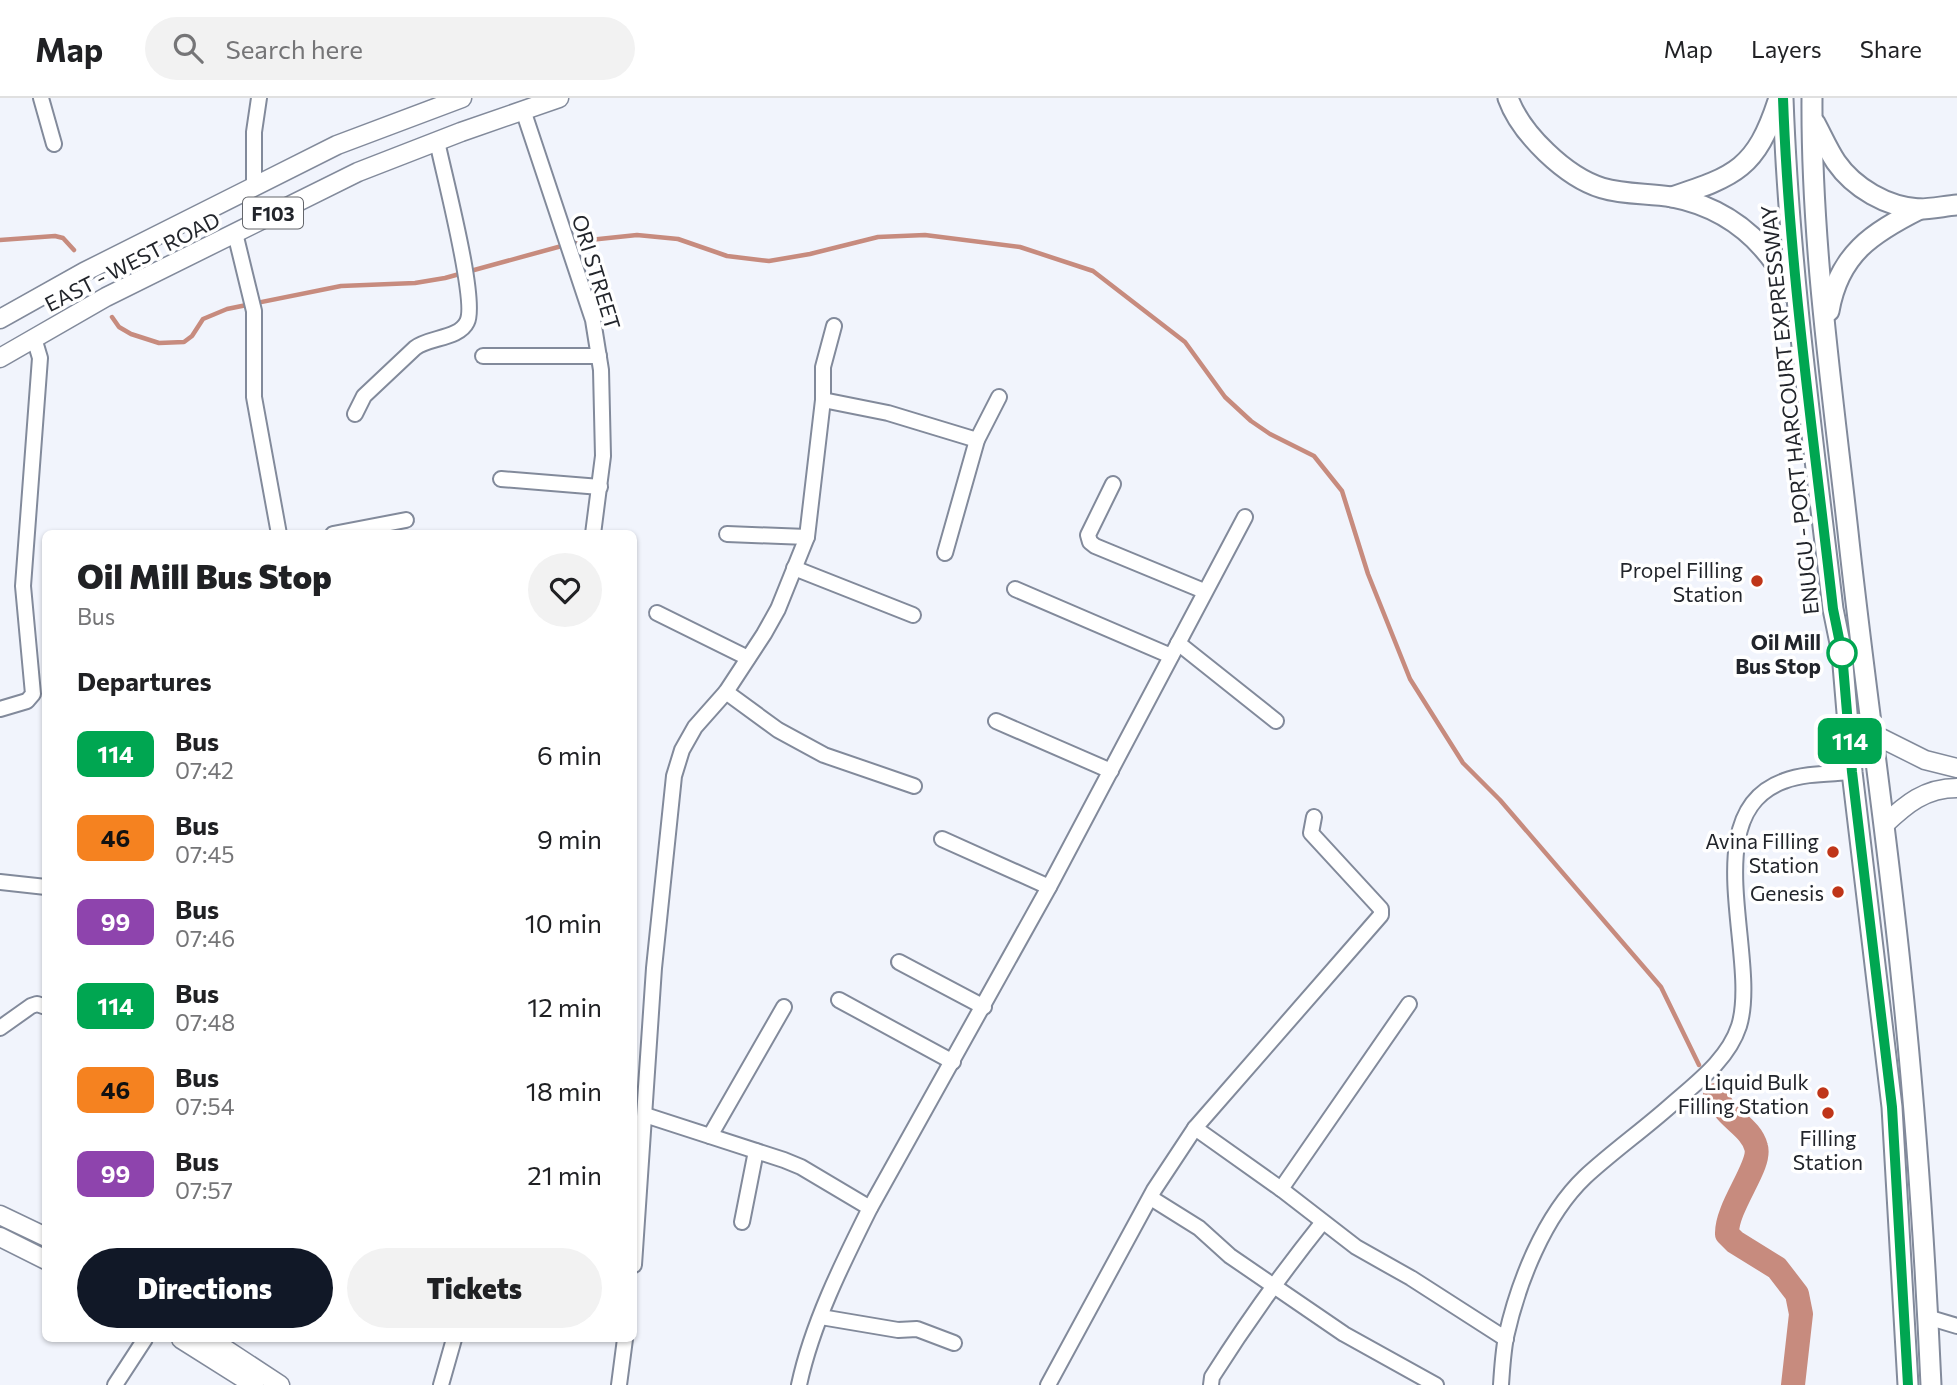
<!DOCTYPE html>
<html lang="en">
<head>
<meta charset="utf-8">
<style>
  :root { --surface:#fff; --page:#f2f2f2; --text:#202124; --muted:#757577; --line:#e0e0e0; --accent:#111827 }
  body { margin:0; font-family:Commissioner,sans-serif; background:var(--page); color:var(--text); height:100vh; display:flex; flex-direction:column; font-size:26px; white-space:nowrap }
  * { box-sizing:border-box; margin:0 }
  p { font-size:23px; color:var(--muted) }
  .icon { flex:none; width:38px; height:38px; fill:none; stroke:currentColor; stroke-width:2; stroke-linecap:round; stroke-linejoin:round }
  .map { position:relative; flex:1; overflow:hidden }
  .side { position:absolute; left:42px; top:432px; width:595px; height:812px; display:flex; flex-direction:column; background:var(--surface); border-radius:10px; box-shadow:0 2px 5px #0004 }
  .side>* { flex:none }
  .badge { padding:0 14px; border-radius:10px; font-size:24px; line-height:46px }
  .map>.badge { position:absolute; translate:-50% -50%; box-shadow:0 0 0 4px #fff }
  h2 { padding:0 35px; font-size:26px; line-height:63px }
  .round { display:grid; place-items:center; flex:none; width:74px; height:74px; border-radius:37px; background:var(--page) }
  .headline { display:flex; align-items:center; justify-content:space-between; height:119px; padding:0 35px }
  h1 { font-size:33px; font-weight:800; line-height:52px }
  .button { display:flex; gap:14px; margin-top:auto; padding:14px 35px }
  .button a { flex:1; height:80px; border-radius:42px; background:var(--accent); color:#fff; font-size:28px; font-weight:800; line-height:80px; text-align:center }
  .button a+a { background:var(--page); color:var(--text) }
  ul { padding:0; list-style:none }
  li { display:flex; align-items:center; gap:21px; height:84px; padding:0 35px }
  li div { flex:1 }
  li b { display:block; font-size:26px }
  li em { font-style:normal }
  li .badge { min-width:77px; font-weight:700; text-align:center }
  header { display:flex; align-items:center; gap:42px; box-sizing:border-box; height:98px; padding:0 35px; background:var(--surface); border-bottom:2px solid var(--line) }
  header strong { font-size:33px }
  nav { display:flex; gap:38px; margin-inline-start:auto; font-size:24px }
  .search { width:490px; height:63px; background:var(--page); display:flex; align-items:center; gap:18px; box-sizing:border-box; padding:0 24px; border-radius:38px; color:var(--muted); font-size:26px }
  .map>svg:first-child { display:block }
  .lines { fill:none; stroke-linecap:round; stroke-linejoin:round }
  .stream { stroke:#c78b7e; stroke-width:4.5 }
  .river { stroke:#c78b7e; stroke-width:24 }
  .minor-casing { stroke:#828a9b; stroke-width:18 }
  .major-casing { stroke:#828a9b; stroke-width:21 }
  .highway-casing { stroke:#828a9b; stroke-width:23 }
  .minor { stroke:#fff; stroke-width:14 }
  .major { stroke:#fff; stroke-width:18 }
  .highway { stroke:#fff; stroke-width:19 }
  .line-casing { stroke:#fff; stroke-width:16 }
  .line { stroke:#00a651; stroke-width:10 }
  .poi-dot { fill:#bf3518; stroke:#fff; stroke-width:2.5 }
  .stop-dot { fill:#fff; stroke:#00a651; stroke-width:3.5 }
  .labels { text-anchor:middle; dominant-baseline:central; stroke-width:7; stroke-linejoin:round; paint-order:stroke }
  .shield { fill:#fff; stroke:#64666b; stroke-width:2 }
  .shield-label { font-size:19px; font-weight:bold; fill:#22252b }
  .street-label { font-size:21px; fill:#22252b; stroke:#fff }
  .poi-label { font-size:21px; fill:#22252b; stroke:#fff; text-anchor:end }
  .stop-label { font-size:21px; font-weight:bold; fill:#22252b; stroke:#fff; text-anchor:end }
</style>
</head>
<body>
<header>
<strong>Map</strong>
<div class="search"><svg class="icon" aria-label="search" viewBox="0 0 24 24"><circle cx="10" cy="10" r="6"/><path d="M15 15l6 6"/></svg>Search here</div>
<nav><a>Map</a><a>Layers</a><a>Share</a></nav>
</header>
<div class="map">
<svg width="1957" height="1287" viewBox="0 0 1957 1287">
  <rect width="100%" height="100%" fill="#f1f4fc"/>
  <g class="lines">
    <g class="stream">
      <polyline points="0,142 55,138 63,140 74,152"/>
      <polyline points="112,219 119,229 131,236 159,245 184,244 192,238 203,221 227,211 341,188 415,185 445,180 580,143 637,137 678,141 727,158 769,163 810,156 878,139 925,137 1020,149 1093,173 1185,244 1225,299 1251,323 1270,336 1314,358 1342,393 1368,476 1410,581 1463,665 1500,702 1661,889 1699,967"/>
    </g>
    <path class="river" d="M1715 997C1719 1003 1723 1010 1728 1015 1738 1026 1752 1034 1756 1049 1762 1067 1726 1109 1727 1136L1735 1144 1777 1170 1797 1196 1801 1216 1793 1287"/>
    <defs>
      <g id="minor">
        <polyline points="41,0 54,46"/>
        <polyline points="523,12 593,222 601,272 603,358 593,436"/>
        <polyline points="254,88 254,34 259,0"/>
        <polyline points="235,135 254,213 254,299 279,436"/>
        <polyline points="483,258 599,258"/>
        <polyline points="823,302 888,315 977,342"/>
        <path d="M355 316 364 298 415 250C429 239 459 241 467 224 478 204 443 73 437 43"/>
        <polyline points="501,381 600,389"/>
        <polyline points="1113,386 1088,437 1090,444 1095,448 1204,493"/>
        <polyline points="333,436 406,422"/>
        <polyline points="727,436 807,439"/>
        <polyline points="945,455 977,342 999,299"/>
        <polyline points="794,470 913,517"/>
        <polyline points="1015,491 1171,558"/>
        <polyline points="657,515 748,560"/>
        <polyline points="1178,545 1276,623"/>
        <polyline points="726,594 778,632 824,657 914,688"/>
        <polyline points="0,611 27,603 33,596 23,488 40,260 34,240"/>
        <polyline points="996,623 1111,673"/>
        <polyline points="942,741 1049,789"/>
        <polyline points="0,784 46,789"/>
        <polyline points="899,864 984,909"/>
        <polyline points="839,902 953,964"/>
        <polyline points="0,930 31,908 37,906 46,909"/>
        <polyline points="645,1017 784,1062 801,1069 870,1110"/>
        <polyline points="1195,1030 1281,1091 1356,1149 1411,1180 1506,1241"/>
        <polyline points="710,1038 784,909"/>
        <polyline points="1281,1091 1409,906"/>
        <polyline points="1151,1100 1199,1130 1230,1158 1344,1236 1436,1287"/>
        <polyline points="742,1124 756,1053"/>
        <polyline points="634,1167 654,870 674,678 682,652 695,629 726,594 764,536 778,511 807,439 823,302 823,269 834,228"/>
        <polyline points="821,1219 898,1232 917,1231 954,1245"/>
        <polyline points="1927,1219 1957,1228"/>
        <polyline points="115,1287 145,1241"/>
        <polyline points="441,1287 454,1241"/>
        <polyline points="619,1287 625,1241"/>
        <path d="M799 1287C812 1226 842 1166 870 1110L1049 789 1245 419"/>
        <polyline points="1048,1287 1154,1092 1195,1030 1381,817 1381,811 1311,735 1314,719"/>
        <path d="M1211 1287 1212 1279C1246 1225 1282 1175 1322 1125"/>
        <path d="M1501 1287C1502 1271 1503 1255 1506 1239 1518 1185 1544 1118 1585 1079 1612 1054 1643 1032 1670 1008 1696 985 1728 962 1739 928 1760 860 1694 715 1784 683 1805 675 1830 676 1852 674"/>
      </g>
      <g id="major">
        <polyline points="0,221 84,174 337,47 462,0"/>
        <polyline points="0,260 106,199 358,74 461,34 559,0"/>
        <polyline points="1871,635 1925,662 1957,670"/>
        <path d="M1884 727C1906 706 1925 690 1957 690"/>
        <polyline points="0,1117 46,1139"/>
        <polyline points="0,1139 46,1162"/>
        <polyline points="181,1241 254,1287"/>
        <polyline points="210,1241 280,1287"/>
      </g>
      <g id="highway">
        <path d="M1508 0C1521 36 1566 79 1602 90 1625 97 1649 95 1672 99 1729 110 1768 144 1793 196"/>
        <path d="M1783 0C1789 171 1813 341 1833 511L1842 555 1852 674 1892 1009 1908 1287"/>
        <path d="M1812 0C1811 145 1832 290 1848 434 1864 584 1887 734 1902 885 1916 1018 1925 1153 1931 1287"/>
        <path d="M1815 25C1822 38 1828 52 1836 64 1854 90 1887 109 1919 111 1931 111 1945 108 1957 107"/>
        <path d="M1672 99C1736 78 1756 70 1778 3"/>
        <path d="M1829 213C1839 156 1872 135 1920 111"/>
      </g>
    </defs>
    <use href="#minor" class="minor-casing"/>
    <use href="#major" class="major-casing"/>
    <use href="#highway" class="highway-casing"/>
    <use href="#minor" class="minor"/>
    <use href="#major" class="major"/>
    <use href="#highway" class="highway"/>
  </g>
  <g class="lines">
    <defs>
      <path id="line" d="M1783 0C1789 171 1814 341 1833 511L1842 555 1852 674 1892 1009 1908 1287"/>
    </defs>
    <use href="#line" class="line-casing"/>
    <use href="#line" class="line"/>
  </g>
  <g class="poi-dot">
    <circle cx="1757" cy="483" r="7"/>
    <circle cx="1833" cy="754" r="7"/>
    <circle cx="1838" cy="794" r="7"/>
    <circle cx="1823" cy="995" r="7"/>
    <circle cx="1828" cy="1015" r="7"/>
  </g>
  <circle class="stop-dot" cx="1842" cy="555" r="14"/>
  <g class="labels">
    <rect class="shield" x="243" y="99.5" width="60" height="31" rx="5"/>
    <g class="shield-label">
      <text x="273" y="115">F103</text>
    </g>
    <g class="street-label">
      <text transform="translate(132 163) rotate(-27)">EAST - WEST ROAD</text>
      <text transform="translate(597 174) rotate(73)">ORI STREET</text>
      <text transform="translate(1789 312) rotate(-96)">ENUGU - PORT HARCOURT EXPRESSWAY</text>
    </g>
    <g class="poi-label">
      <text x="1743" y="471">Propel Filling<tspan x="1743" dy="24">Station</tspan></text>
      <text x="1819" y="742">Avina Filling<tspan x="1819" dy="24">Station</tspan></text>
      <text x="1824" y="794">Genesis</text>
      <text x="1809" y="983">Liquid Bulk<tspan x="1809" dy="24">Filling Station</tspan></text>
      <text x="1828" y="1039" text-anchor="middle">Filling<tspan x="1828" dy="24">Station</tspan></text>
    </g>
    <g class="stop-label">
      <text x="1821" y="543">Oil Mill<tspan x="1821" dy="24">Bus Stop</tspan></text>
    </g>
  </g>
</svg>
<b class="badge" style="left:1850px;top:643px;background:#00a651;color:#fff">114</b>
<section class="side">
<div class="headline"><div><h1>Oil Mill Bus Stop</h1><p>Bus</p></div><a class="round"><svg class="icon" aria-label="heart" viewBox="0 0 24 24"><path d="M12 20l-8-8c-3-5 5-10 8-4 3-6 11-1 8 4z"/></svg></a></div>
<h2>Departures</h2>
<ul>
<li><span class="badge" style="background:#00a651;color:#fff">114</span><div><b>Bus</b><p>07:42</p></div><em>6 min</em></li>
<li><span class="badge" style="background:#f58220;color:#111">46</span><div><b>Bus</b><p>07:45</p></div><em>9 min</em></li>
<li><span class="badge" style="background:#8e44ad;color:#fff">99</span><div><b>Bus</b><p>07:46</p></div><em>10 min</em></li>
<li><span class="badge" style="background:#00a651;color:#fff">114</span><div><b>Bus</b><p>07:48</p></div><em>12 min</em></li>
<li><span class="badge" style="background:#f58220;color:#111">46</span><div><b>Bus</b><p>07:54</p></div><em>18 min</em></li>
<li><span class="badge" style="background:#8e44ad;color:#fff">99</span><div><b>Bus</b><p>07:57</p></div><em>21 min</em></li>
</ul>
<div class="button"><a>Directions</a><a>Tickets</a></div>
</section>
</div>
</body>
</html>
